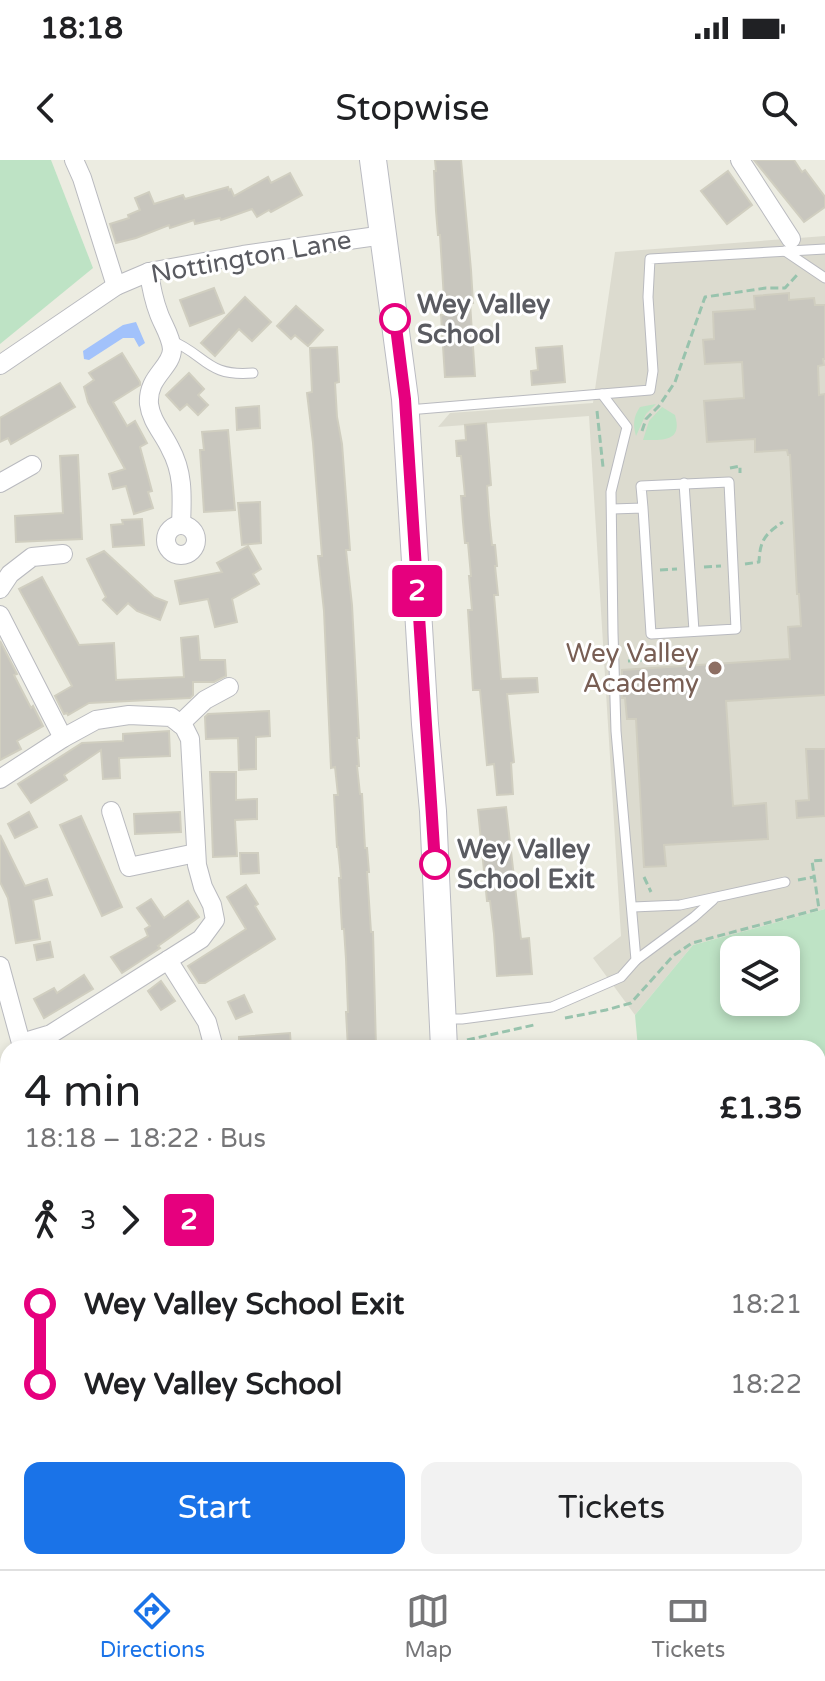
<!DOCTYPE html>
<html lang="en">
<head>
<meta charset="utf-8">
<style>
  :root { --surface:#fff; --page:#f2f2f2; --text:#202124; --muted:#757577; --line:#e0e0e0; --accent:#1a73e8 }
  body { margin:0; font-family:"Varela Round",sans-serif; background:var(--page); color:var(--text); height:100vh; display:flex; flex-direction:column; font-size:30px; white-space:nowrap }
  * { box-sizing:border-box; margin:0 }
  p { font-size:26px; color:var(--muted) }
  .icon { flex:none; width:44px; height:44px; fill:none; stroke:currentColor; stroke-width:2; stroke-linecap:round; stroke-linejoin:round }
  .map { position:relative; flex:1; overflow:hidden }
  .sheet { position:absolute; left:0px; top:880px; width:826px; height:530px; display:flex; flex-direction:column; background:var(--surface); border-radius:24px 24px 0 0; box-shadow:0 4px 12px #0003 }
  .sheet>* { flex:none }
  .badge { padding:0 16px; border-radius:6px; font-size:28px; line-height:52px }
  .buttons { position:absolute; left:720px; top:776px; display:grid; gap:16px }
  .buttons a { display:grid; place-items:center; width:80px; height:80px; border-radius:16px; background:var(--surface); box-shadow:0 4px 12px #0003; font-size:40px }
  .map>.badge { position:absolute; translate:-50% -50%; box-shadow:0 0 0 4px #fff }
  .legs { display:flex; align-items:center; gap:12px; height:88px; padding:0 24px; font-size:26px }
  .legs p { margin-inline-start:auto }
  .head { display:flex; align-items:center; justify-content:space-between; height:136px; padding:0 24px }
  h1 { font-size:44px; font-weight:600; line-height:60px }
  .primary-button { display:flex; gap:16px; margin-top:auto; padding:16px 24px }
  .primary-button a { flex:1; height:92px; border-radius:16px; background:var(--accent); color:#fff; font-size:32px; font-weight:600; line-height:92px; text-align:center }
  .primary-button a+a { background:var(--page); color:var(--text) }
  ul { padding:0 24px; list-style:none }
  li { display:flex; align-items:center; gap:28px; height:80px; font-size:30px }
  li i { display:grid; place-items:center; width:12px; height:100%; margin:0 10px; background:currentColor }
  li i::after { content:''; width:20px; height:20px; margin:-10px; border:6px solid; border-radius:50%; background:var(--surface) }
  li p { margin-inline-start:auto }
  li:first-child i { background:linear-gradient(#0000 50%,currentColor 0) }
  li:last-child i { background:linear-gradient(currentColor 50%,#0000 0) }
  .status { display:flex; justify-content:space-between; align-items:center; height:56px; padding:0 40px; background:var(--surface); direction:ltr }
  .status svg { height:22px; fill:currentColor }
  header { display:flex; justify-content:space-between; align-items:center; height:104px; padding:0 24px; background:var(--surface); font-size:36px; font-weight:600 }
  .dock { display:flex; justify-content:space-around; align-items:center; height:112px; border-top:2px solid var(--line); background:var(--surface); font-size:22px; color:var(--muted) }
  .dock a { display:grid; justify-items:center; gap:4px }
  .dock .current { color:var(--accent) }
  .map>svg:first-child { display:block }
  .education { fill:#dcdbcf }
  .green { fill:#bee3c5; fill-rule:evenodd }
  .water { fill:#a2c2fb }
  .building { fill:#c8c6be; stroke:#d0cec0; stroke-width:2 }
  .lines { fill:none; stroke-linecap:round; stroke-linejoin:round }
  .service-casing { stroke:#b9babf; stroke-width:11 }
  .minor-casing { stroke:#b9babf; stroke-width:20 }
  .secondary-casing { stroke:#babbc2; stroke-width:28 }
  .path { stroke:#98c3ad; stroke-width:3; stroke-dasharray:8 4; stroke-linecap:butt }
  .service { stroke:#fff; stroke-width:9 }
  .minor { stroke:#fff; stroke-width:18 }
  .secondary { stroke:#fff; stroke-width:26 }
  .line-1-casing { stroke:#fff; stroke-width:18 }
  .line-1 { stroke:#e6007e; stroke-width:12 }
  .stop-1-dot { fill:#fff; stroke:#e6007e; stroke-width:4 }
  .education-dot { fill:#8d6e63; stroke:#fff; stroke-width:3 }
  .labels { text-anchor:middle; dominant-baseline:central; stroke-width:6; stroke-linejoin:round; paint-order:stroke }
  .street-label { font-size:26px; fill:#5a5b61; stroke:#fff }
  .stop-label { font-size:26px; font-weight:bold; fill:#5a5b61; stroke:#fff; text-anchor:start }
  .education-label { font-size:26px; fill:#785e54; stroke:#fff; text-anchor:end }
</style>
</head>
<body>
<div class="status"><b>18:18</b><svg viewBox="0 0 49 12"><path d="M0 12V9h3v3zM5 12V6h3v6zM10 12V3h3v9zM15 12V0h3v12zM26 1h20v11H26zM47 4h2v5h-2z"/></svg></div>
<header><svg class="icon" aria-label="back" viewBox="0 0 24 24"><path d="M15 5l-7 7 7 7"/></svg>Stopwise<svg class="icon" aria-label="search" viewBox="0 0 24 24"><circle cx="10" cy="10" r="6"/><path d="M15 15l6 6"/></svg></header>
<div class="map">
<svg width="825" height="1409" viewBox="0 0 825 1409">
  <rect width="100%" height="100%" fill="#ecece1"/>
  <polygon class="education" points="825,76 825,749 693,785 635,855 593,798 621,776 589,256 438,267 450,253 593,243 615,92"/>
  <g class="green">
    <polygon points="0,0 51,0 93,108 0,184"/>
    <path d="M656 244 646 254 636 276C633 265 633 257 640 247Z"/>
    <path d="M662 247 675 255C683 282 663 280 643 280L649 261Z"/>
    <path d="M825 749V1409H694L693 1402H818V888H638L635 855 693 785ZM786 790V842H734V790Z"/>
    <polygon points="5,932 8,932 8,1162 0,1163 0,987"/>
  </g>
  <polygon class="water" points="136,162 145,183 139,187 134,178 123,178 89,200 84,199 83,191 123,165"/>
  <g class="building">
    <polygon points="435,0 461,0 471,110 473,143 470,143 475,216 445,217 441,155 445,155 440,75 438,75 436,51 434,11 436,11"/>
    <polygon points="754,0 794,0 802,12 805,10 825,37 825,47 804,62"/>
    <polygon points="728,11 752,45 727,64 701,31"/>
    <polygon points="290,13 302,35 271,52 269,50 257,57 252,49 221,60 220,58 195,64 194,60 170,68 169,65 136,78 116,83 110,64 129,58 128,55 140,50 135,38 149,32 154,44 183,35 185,39 228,27 229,30 231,29 234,36 268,17 271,23"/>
    <polygon points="214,128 224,153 190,166 180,140"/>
    <polygon points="789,133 789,140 814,138 815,145 825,145 825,199 823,199 824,205 818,206 819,235 825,234 825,535 726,541 733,646 766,643 768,679 664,685 666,706 644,707 636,559 627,559 625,538 622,538 622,510 790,499 788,467 801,466 799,434 797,434 790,295 788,295 787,290 755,292 755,279 707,282 704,241 744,238 742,202 705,204 703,180 714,179 713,152 755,149 754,136"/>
    <polygon points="245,137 271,162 252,181 239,169 215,196 201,183"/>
    <polygon points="296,146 323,170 308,186 295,175 291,179 277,166"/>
    <polygon points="562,186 565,222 532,225 531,211 538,210 536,188"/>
    <polygon points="337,187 339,222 335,223 337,257 342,284 350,390 346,390 352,445 359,578 357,578 359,606 357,606 360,634 362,634 365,688 367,688 369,712 367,712 371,772 373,772 376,888 348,888 346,852 348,852 346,799 344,769 342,769 339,718 341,718 338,687 337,687 334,635 338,635 335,607 331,608 324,451 318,396 322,396 313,283 307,233 312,232 310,188"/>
    <polygon points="122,193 140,222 140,225 113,242 127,266 135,261 147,283 140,287 152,331 148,332 153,348 134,354 126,326 113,329 109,314 125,309 88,242 84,227 94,220 89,213"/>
    <polygon points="189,213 204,229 198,235 208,245 198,255 187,244 180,250 166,235"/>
    <polygon points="60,223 75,247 11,284 8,278 0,282 0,258"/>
    <polygon points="259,246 260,268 237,270 236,248"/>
    <polygon points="486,263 491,325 487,326 489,355 492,385 495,385 497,406 495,406 498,435 494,435 501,519 537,518 538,532 507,534 514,602 511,603 513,634 497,635 494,604 487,605 480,530 473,530 468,450 472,450 469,416 471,416 468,383 465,383 463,362 461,336 465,336 461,296 457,296 456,281 466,280 465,265"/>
    <polygon points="228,270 235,350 204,352 200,290 204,290 202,272"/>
    <polygon points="78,295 82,379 16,382 15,356 63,353 60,296"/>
    <polygon points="260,342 261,383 242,385 238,343"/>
    <polygon points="142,359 144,385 113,387 111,365 123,364 122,360"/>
    <polygon points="248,386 261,409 253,414 259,424 232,439 237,462 215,467 208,439 180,444 175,421 222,412 217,403"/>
    <polygon points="104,391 154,437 167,442 160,460 137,451 128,443 117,454 103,440 106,437 87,399"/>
    <polygon points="42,417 79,485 114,483 116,520 184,517 181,478 198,476 200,500 225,500 226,516 214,522 193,522 193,535 190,538 89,543 68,555 67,553 64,554 55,536 72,526 19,429"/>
    <polygon points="0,481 17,514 14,515 31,548 33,546 43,566 17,581 21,589 0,600"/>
    <polygon points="269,551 270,576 256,577 256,609 239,610 238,578 206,579 205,557 208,554"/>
    <polygon points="169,571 170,596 119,598 120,618 103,619 101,590 64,615 67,620 31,643 18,624 82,583 123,581 123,574"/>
    <polygon points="806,589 825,589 825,656 797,658 796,641 809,640"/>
    <polygon points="210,612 236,612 236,640 257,639 257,659 235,660 237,696 213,697"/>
    <polygon points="506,647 521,779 529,778 532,814 497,816 494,774 490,741 487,741 478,650"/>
    <polygon points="29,652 37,667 15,678 8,664"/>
    <polygon points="180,652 181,672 135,674 134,654"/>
    <polygon points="81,656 122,747 102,756 60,665"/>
    <polygon points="0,675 25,726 47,719 52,735 33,740 40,779 16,783 8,738 0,722"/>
    <polygon points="240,693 258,693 259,713 241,714"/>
    <polygon points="246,725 258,744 255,746 275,779 205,823 199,823 188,806 246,769 227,737"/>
    <polygon points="151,739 164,758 188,741 199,757 158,786 160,788 122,813 111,797 148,776 145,769 150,766 137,748"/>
    <polygon points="50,782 53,797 37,800 34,785"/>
    <polygon points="84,815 93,829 44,858 34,839 54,828 57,833"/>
    <polygon points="161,821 175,841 161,850 148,831"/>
    <polygon points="244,835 252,852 236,859 228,842"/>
    <polygon points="290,873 291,888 239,888 239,877"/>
  </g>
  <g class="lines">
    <defs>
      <g id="service">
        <polyline points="785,91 825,118"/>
        <path d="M170 180C207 195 206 217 253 213"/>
        <polyline points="408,250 650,230 653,211 648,137 650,99 825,89"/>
        <polyline points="684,323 694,471"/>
        <polyline points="612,349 643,348 651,474 736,469 729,322 641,326 643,348"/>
        <polyline points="633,747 680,745 785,722"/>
        <polyline points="636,800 694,757 713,740"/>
        <polyline points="444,859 462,859 552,847 621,817 636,800 616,571 613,473 611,332 627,267 602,234"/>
      </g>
      <g id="minor">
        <polyline points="74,0 82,18 116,126"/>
        <polyline points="740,0 791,79"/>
        <path d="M149 112C151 127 154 141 159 154 163 165 171 176 172 189 172 208 147 216 149 244 151 261 163 273 170 288 184 313 182 338 181 365"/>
        <polyline points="0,205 116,126 149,112 243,95 384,75"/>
        <polyline points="0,323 32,305"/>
        <circle cx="181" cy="380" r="15"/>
        <polyline points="0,429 10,414 32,397 63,394"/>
        <polyline points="0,455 63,578"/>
        <polyline points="180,564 205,540 229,527"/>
        <polyline points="0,619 63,578 96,560 129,555 171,557 184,567 190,579 197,705 203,727 212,745 215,760 201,779 168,800 51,874 21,883"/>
        <polyline points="111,651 129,707 196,693"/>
        <polyline points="168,800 207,862 214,888"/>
        <polyline points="0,806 21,883 27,888"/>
      </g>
      <g id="secondary">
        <polyline points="373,0 405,239 425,564 433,651 444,888"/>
        <polyline points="483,1402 484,1409"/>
      </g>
    </defs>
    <use href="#service" class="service-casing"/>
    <use href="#minor" class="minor-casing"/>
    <use href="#secondary" class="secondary-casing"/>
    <g class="path">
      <polyline points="597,251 603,307"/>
      <polyline points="642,271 646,259 659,246 675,222 705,137 766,128 785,128 797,115"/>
      <polyline points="730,308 740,306 740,313"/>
      <path d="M745 404 759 402C760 380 765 374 783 362"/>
      <polyline points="704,407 721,406"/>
      <polyline points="660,410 677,409"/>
      <polyline points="628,501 641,500 640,484"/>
      <polyline points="644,717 651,732"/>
      <polyline points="798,720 814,717"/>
      <polyline points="565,858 606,850 631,843 673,796 692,783 819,749 812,701 825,700"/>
      <polyline points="467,880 534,865"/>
    </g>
    <use href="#service" class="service"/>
    <use href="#minor" class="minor"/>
    <use href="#secondary" class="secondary"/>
  </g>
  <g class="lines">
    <defs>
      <polyline id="line-1" points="395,159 405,239 435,704"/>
    </defs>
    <use href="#line-1" class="line-1-casing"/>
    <use href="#line-1" class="line-1"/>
  </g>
  <g class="stop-1-dot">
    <circle cx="395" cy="159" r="14"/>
    <circle cx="435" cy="704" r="14"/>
  </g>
  <circle class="education-dot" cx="715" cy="508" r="8"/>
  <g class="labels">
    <g class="street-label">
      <text transform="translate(251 97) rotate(-10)">Nottington Lane</text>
    </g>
    <g class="stop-label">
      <text x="417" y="144">Wey Valley<tspan x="417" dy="30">School</tspan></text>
      <text x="457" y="689">Wey Valley<tspan x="457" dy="30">School Exit</tspan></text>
    </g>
    <g class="education-label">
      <text x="699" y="493">Wey Valley<tspan x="699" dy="30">Academy</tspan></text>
    </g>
  </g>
</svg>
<div class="buttons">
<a><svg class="icon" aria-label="layers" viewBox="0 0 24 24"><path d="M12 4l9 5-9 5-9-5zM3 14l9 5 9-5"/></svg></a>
</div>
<b class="badge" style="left:417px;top:431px;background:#e6007e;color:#fff">2</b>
<section class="sheet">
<div class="head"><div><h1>4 min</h1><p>18:18 – 18:22 · Bus</p></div><b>£1.35</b></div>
<div class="legs"><svg class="icon" aria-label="walk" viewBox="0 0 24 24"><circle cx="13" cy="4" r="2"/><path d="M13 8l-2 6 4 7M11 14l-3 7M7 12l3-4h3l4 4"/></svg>3<svg class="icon" aria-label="forward" viewBox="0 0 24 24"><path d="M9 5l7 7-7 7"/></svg><b class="badge" style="background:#e6007e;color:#fff">2</b></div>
<ul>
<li><i style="color:#e6007e"></i><b>Wey Valley School Exit</b><p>18:21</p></li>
<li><i style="color:#e6007e"></i><b>Wey Valley School</b><p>18:22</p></li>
</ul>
<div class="primary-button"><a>Start</a><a>Tickets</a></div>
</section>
</div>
<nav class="dock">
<a class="current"><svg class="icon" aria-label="directions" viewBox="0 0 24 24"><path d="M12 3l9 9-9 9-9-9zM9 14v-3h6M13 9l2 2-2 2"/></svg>Directions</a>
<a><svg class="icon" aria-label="map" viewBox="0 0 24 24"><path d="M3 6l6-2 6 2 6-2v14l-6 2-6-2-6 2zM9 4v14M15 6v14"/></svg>Map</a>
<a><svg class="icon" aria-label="tickets" viewBox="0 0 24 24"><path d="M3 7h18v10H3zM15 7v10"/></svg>Tickets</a>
</nav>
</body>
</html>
